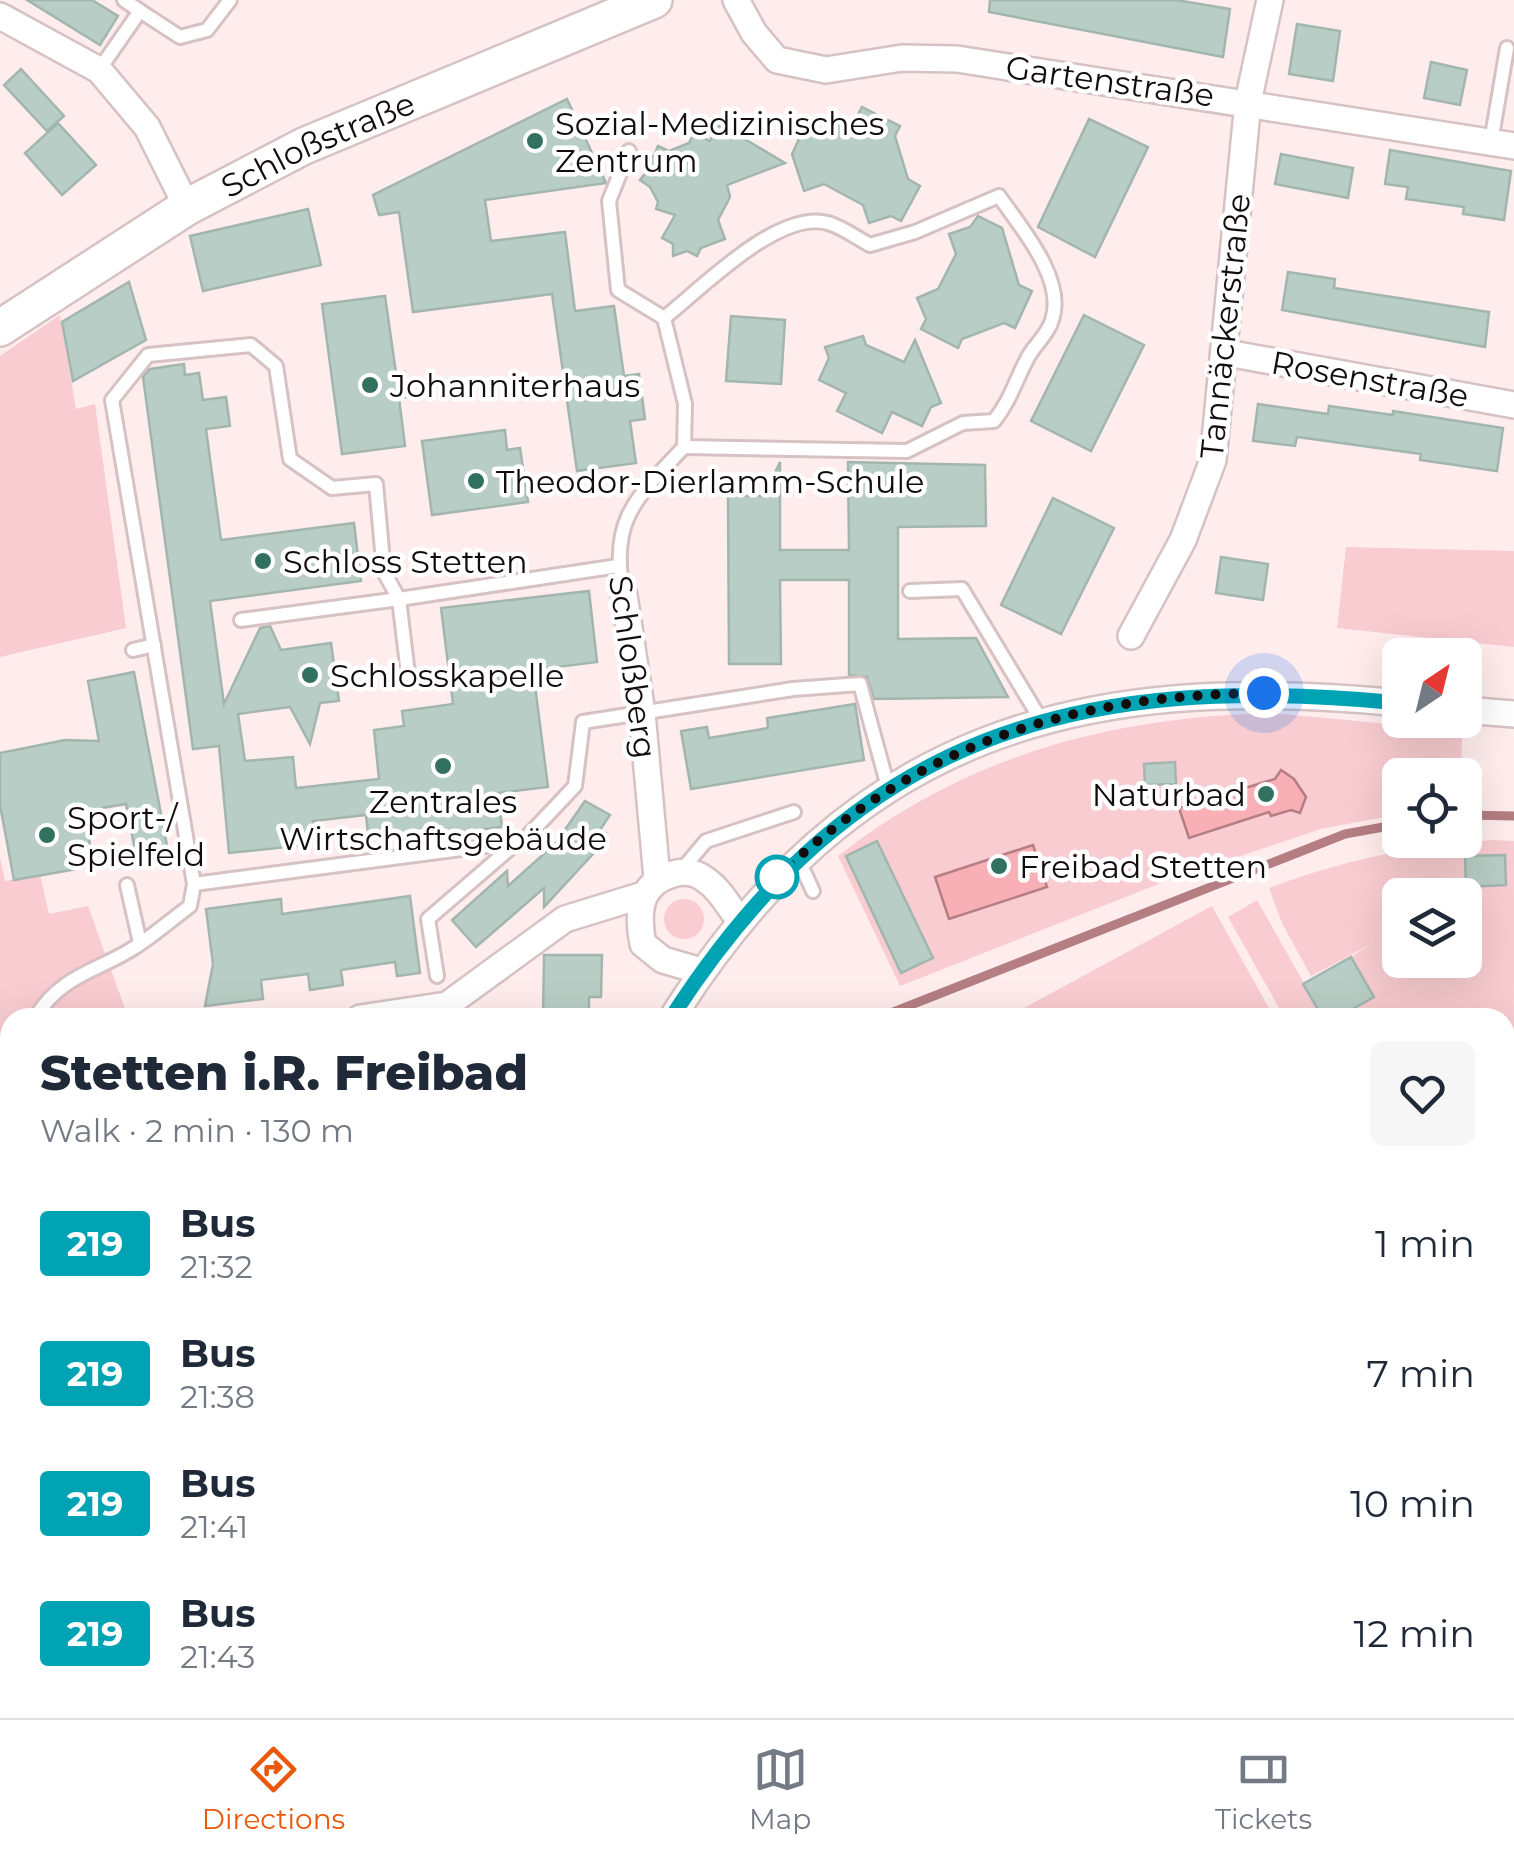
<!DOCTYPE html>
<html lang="en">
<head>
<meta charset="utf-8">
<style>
  :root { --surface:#fff; --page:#f6f6f7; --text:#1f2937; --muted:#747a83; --line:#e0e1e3; --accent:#ea580c }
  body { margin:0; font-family:Montserrat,sans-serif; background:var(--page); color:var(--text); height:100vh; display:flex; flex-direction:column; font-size:38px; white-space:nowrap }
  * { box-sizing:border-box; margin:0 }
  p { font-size:32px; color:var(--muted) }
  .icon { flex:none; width:55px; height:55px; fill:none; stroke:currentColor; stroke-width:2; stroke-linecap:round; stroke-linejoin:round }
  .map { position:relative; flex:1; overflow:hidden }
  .details { position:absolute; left:0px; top:1008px; width:1515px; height:712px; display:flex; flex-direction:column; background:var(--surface); border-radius:30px 30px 0 0; box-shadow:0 10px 40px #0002 }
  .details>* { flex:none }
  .badge { padding:0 20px; border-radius:8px; font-size:35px; line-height:65px }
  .needle { width:65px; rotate:35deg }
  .controls { position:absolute; left:1382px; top:638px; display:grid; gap:20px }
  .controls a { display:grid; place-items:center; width:100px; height:100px; border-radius:15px; background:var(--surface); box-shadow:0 10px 40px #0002; font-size:50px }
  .you { position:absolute; width:50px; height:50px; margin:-25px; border:8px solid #fff; border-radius:50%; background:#1a73e8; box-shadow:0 0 0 15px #1a73e833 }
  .map>.badge { position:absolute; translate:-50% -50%; box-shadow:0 0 0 5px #fff }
  .round { display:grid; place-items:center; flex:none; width:105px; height:105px; border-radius:15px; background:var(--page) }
  .head { display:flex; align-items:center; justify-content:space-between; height:170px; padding:0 40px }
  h1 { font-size:48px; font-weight:800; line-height:75px }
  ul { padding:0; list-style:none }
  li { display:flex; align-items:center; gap:30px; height:130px; padding:0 40px }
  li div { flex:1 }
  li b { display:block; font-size:38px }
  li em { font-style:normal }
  li .badge { min-width:110px; font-weight:700; text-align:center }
  .menu { display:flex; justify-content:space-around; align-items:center; height:140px; border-top:2px solid var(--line); background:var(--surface); font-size:28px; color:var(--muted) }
  .menu a { display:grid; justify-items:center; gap:5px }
  .menu .active { color:var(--accent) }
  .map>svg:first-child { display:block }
  .green { fill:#f8ccd0; fill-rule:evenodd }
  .water { fill:#f9afb6; stroke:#b47e83; stroke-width:2.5 }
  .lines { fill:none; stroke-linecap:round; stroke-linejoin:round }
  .stream { stroke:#b47e83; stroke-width:9 }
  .building { fill:#b8cdc5; stroke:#a2b6af; stroke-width:2.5 }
  .lane-casing { stroke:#d7c2c3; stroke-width:18 }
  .street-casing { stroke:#d7c2c3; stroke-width:30 }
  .secondary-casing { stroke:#d7c2c3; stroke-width:40 }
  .lane { stroke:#fff; stroke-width:12 }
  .street { stroke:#fff; stroke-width:25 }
  .secondary { stroke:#fff; stroke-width:35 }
  .line-casing { stroke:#fff; stroke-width:22 }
  .line { stroke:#00a3b4; stroke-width:15 }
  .walk { stroke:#130c0d; stroke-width:10; stroke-dasharray:0 18 }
  .poi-dot { fill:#32715f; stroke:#fff; stroke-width:4 }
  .stop-dot { fill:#fff; stroke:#00a3b4; stroke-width:5 }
  .labels { text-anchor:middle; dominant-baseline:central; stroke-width:9; stroke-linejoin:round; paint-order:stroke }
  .street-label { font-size:32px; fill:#130c0d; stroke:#fff }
  .poi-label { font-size:32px; fill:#130c0d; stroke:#fff; text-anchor:start }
</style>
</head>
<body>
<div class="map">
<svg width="1514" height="1718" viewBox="0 0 1514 1718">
  <rect width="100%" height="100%" fill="#ffedee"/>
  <g class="green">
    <polygon points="60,315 76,409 95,404 126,628 0,657 0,356"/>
    <polygon points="1346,547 1514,551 1514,647 1337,628"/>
    <path d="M1273 713 1462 731 1461 775H1400V814L1321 829 1161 883 900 986 838 856C967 755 1111 717 1273 713Z"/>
    <path d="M1494 840 1514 841V1102L1505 1105V1018L1337 1017 1373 997 1351 957 1373 943 1311 976 1282 923 1269 888C1350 858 1408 847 1494 840ZM1400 895H1465V960H1400Z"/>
    <polygon points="0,858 5,881 40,874 49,914 88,906 128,1017 10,1018 10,1039 0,1039"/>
    <circle cx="684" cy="919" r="20"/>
    <polygon points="1257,900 1323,1017 1284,1017 1228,917"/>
    <polygon points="1212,906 1274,1017 1007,1017"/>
  </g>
  <g class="water">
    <polygon points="1281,770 1294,779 1306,797 1300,813 1291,810 1271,816 1269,812 1189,838 1179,808 1275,779"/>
    <polygon points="1033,845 1047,887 949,919 935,877"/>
  </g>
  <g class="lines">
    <g class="stream">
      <polyline points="1465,815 1514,816"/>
      <polyline points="878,1018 1345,834 1400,824"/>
      <polyline points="0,1232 10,1232"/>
    </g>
  </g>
  <g class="building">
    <polygon points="27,0 92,0 118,16 100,45"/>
    <polygon points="990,0 1176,0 1230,9 1223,57 989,12"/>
    <polygon points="1297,24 1340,31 1333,81 1289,74"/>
    <polygon points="1431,62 1467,70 1460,105 1424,98"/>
    <polygon points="21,69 64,116 47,131 4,85"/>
    <polygon points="567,99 606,183 485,200 491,241 565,232 575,311 614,306 624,376 639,374 645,419 630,421 636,463 577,471 552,294 413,312 399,212 379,215 373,195"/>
    <polygon points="862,107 900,126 895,136 908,179 920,186 901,221 891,216 869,223 863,205 824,184 804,191 792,154 804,128 814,133 856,118"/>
    <polygon points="1089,119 1148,147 1095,257 1038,227"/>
    <polygon points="58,123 96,165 62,195 25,153"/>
    <polygon points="717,125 728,130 739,126 743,138 785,163 727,185 730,197 718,220 725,239 701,248 697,256 687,251 673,256 673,244 662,238 675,215 656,209 658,202 650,187 640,180 647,171 646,158 654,156 658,146 669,151 689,143 694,133 710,141"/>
    <polygon points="1390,150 1511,171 1504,220 1463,214 1464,207 1406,199 1408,187 1385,184"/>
    <polygon points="1281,154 1353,168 1348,198 1275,184"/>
    <polygon points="308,209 321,265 203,291 190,236"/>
    <polygon points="978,216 1002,228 1019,285 1032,291 1015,328 1004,323 962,339 958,348 921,329 926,319 917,298 938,289 956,254 949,234 970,227"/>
    <polygon points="1288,272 1335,279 1334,288 1489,312 1485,347 1282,310"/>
    <polygon points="129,282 146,340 73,381 62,322"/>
    <polygon points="385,296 396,373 405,372 408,397 399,398 405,446 342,454 322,304"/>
    <polygon points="1084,315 1144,345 1091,451 1031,421"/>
    <polygon points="731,316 785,320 781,384 726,381"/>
    <polygon points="863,336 866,345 904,362 915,340 941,403 931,407 922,426 892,412 882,433 837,411 846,393 819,380 829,358 825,347"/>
    <polygon points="184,364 185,375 199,373 203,400 226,397 230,426 206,429 221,540 354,523 361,581 210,601 224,704 260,628 270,626 281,650 331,643 339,701 320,703 310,744 290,707 238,714 245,761 293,757 296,788 379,779 374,730 404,726 402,711 453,704 441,608 589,591 597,662 533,670 548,787 498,793 502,827 402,839 398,830 368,833 366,815 313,821 315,844 229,853 219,746 193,749 143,377 150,369"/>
    <polygon points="1258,404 1328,414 1329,406 1393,415 1393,411 1503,428 1497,471 1420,460 1421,454 1297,437 1295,446 1253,441"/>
    <polygon points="505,430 507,450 520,448 528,502 432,515 422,441"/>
    <polygon points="780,462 780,550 849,550 848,462 985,465 986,526 898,527 898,639 976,638 1008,697 874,699 867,677 849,675 849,580 780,580 781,664 729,664 728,496 764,496"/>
    <polygon points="1053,498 1114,528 1061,634 1001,605"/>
    <polygon points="1221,557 1268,564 1263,600 1216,593"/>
    <polygon points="134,672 169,856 137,861 126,804 84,811 94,866 14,880 0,805 0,753 65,740 99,741 88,681"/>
    <polygon points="855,704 864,760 691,789 681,731 707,727 709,738 768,728 767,718"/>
    <polygon points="1175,762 1176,784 1145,785 1144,764"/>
    <polygon points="585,801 610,815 600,830 606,833 593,854 544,907 544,888 476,947 452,920 507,871 508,886 555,844"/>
    <polygon points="877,841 933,958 901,973 846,856"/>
    <polygon points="1505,855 1506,885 1466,887 1465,856"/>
    <polygon points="410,896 420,973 397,976 395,962 341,970 343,985 310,990 308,974 261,980 263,999 205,1006 213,964 206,909 281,899 282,914"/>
    <polygon points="544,955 602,955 601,997 589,997 589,1018 543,1018"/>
    <polygon points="1351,957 1374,997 1337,1018 1323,1018 1303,984"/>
  </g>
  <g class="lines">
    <defs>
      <g id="lane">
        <polyline points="140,11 180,37 207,30 230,0"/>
        <polyline points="99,70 140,11 124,0"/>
        <polyline points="1491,142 1507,48"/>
        <path d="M664 318C701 289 778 209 828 223 842 227 857 238 870 245L915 232 999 196C1021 228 1066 279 1052 320 1048 335 1033 346 1027 359 1015 382 1010 401 994 421L963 423 907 451 684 447"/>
        <polyline points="618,566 399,599 384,572 376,484 332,488 290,459 276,366 251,345 148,355 112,400 194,884 523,841 575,786 583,722 793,689 860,684 888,787"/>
        <polyline points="910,591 962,589 1041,720"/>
        <path d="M624 595C608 520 637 497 684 447L685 404 664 318 618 290 609 201 629 151"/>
        <polyline points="241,620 399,599 408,674"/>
        <polyline points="133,650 154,645"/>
        <polyline points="799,861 813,891"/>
        <polyline points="680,872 706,841 794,812"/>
        <polyline points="127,885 140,943"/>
        <polyline points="437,976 428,919 515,844"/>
        <path d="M35 1018C60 976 95 972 132 949 152 937 171 920 190 906L194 884"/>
      </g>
      <g id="street">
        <polyline points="736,0 754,33 777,60 826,70 902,58 957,59 1514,146"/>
        <polyline points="0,16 99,70 147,127 187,207"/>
        <polyline points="1227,353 1514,405"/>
        <polyline points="624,595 642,713 657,878"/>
        <polyline points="1131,636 1183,540 1213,460 1248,102 1270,0"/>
        <polyline points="1465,710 1514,714"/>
        <path d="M701 971 663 960 643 944C637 913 638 884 673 874 683 871 695 872 703 878 719 888 728 905 739 920"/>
        <polyline points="360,1018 447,1005 565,919 643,895"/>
        <path d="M672 1018C851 733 1079 671 1400 703"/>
        <polyline points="0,1066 10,1061"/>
        <polyline points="1505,1254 1514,1252"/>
        <polyline points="0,1417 10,1431"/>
        <polyline points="0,1550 10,1540"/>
        <polyline points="1505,1552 1514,1551"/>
        <polyline points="317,1710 333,1718"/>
        <polyline points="811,1718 828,1710"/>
      </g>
      <g id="secondary">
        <path id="s1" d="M0 328 187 207 304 146 654 0"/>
      </g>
    </defs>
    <use href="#lane" class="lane-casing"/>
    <use href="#street" class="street-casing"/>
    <use href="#secondary" class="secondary-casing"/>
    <use href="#lane" class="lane"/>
    <use href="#street" class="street"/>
    <use href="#secondary" class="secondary"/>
  </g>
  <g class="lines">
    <defs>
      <path id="line" d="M671 1018C853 734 1076 671 1400 703"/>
    </defs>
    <use href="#line" class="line-casing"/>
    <use href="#line" class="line"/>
    <path class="walk" d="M777 877C918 743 1073 695 1264 693"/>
  </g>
  <g class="poi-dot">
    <circle cx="535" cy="141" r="10"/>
    <circle cx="370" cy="385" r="10"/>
    <circle cx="476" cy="481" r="10"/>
    <circle cx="263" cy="561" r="10"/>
    <circle cx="310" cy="675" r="10"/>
    <circle cx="443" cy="766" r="10"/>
    <circle cx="1266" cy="794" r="10"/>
    <circle cx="47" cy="835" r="10"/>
    <circle cx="999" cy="866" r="10"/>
  </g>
  <circle class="stop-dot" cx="777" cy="877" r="20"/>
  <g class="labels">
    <g class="street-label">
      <text transform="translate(1110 81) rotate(8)">Gartenstraße</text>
      <text stroke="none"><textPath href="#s1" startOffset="368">Schloßstraße</textPath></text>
      <text transform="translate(1225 326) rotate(-84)">Tannäckerstraße</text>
      <text transform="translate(1370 379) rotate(10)">Rosenstraße</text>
      <text transform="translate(633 667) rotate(82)">Schloßberg</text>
    </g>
    <g class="poi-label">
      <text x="555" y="123">Sozial-Medizinisches<tspan x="555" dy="37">Zentrum</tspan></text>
      <text x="390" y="385">Johanniterhaus</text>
      <text x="496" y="481">Theodor-Dierlamm-Schule</text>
      <text x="283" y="561">Schloss Stetten</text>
      <text x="330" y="675">Schlosskapelle</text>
      <text x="1246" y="794" text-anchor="end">Naturbad</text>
      <text x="443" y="801" text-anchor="middle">Zentrales<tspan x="443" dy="37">Wirtschaftsgebäude</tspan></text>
      <text x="67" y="817">Sport-/<tspan x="67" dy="37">Spielfeld</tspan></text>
      <text x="1019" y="866">Freibad Stetten</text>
    </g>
  </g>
</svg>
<div class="controls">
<a><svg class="needle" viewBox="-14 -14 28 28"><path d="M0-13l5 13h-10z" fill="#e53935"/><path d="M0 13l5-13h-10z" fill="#747a83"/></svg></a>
<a><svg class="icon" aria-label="locate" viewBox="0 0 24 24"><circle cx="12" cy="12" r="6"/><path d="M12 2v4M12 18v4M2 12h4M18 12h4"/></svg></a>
<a><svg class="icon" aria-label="layers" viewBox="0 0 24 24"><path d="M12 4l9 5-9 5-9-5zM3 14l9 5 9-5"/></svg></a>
</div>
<div class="you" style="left:1264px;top:693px"></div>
<section class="details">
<div class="head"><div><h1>Stetten i.R. Freibad</h1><p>Walk · 2 min · 130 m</p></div><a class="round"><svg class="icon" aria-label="heart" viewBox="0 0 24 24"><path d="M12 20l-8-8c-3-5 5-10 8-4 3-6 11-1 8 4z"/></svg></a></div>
<ul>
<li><span class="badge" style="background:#00a3b4;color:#fff">219</span><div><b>Bus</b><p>21:32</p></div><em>1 min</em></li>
<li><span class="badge" style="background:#00a3b4;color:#fff">219</span><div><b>Bus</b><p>21:38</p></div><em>7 min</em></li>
<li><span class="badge" style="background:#00a3b4;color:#fff">219</span><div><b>Bus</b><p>21:41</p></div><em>10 min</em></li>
<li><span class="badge" style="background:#00a3b4;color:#fff">219</span><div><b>Bus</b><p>21:43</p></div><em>12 min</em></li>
</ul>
</section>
</div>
<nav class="menu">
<a class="active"><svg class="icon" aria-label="directions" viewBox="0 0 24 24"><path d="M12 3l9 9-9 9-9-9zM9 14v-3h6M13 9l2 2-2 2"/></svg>Directions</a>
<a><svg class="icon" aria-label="map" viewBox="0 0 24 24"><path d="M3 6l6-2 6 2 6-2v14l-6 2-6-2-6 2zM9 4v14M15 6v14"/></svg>Map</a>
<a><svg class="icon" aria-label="tickets" viewBox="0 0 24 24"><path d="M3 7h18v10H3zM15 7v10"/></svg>Tickets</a>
</nav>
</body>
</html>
